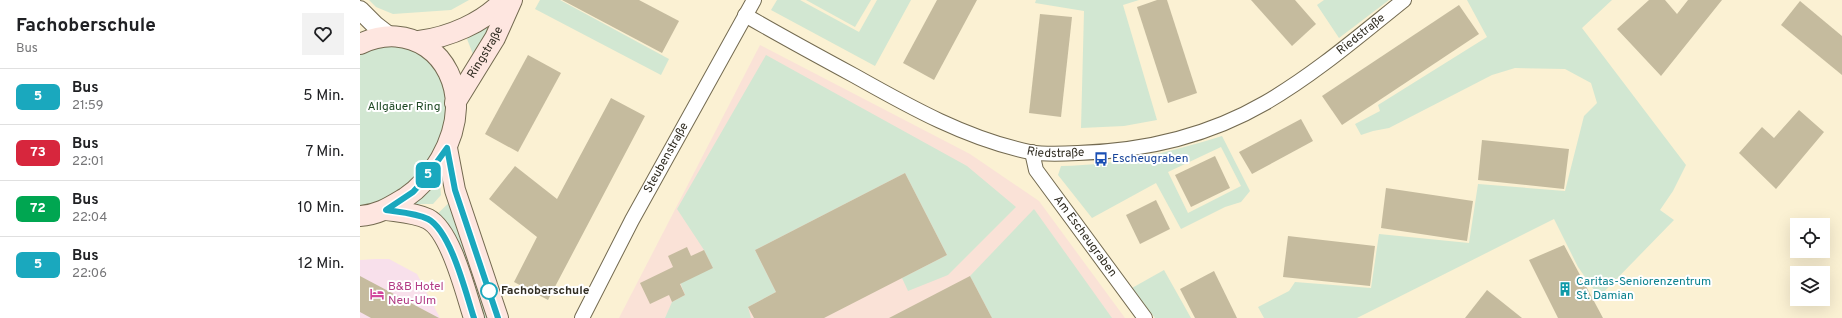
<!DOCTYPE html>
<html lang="de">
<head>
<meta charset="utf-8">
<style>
  :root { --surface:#fff; --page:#f2f2f2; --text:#202124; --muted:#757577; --line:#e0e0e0 }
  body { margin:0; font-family:Overpass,sans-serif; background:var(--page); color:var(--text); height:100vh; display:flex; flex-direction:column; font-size:15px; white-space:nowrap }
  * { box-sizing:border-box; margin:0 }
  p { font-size:13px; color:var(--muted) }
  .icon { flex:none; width:22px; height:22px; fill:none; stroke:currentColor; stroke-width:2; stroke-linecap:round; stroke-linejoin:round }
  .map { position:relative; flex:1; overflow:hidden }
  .side { display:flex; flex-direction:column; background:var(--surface); width:360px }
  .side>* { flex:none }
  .badge { padding:0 8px; border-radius:6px; font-size:14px; line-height:26px }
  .fabs { position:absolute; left:1430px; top:218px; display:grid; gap:8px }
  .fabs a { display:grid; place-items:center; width:40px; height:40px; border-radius:0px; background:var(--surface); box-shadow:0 4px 16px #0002; font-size:20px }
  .map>.badge { position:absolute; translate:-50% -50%; box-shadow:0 0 0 2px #fff }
  .round { display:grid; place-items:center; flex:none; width:42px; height:42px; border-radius:0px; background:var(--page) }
  .overview { display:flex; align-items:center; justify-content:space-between; height:68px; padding:0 16px }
  h1 { font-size:19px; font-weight:700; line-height:30px }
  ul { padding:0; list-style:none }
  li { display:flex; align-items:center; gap:12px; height:56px; padding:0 16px; border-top:1px solid var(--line) }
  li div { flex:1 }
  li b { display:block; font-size:15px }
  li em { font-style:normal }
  li .badge { min-width:44px; font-weight:700; text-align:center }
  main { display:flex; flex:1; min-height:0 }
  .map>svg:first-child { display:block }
  .commercial { fill:#f8e0eb }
  .education { fill:#fae2d7 }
  .green { fill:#d2e7d2; fill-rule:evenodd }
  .building { fill:#c5bb9e }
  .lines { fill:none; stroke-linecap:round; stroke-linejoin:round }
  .minor-casing { stroke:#736a50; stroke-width:16 }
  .tertiary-casing { stroke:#736a50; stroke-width:20 }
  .secondary-casing { stroke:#736a50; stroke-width:22 }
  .minor { stroke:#fff; stroke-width:14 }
  .tertiary { stroke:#fff; stroke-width:18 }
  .secondary { stroke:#fee6e0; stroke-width:20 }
  .line-casing { stroke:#fff; stroke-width:9 }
  .line { stroke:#1aa8be; stroke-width:6 }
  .stop-dot { fill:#fff; stroke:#1aa8be; stroke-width:2 }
  .labels { text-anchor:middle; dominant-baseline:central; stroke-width:4; stroke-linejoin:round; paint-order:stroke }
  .street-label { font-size:12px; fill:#312d22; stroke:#fff }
  .park-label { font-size:12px; fill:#1e4823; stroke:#fff }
  .transit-label { font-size:12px; fill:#164399; stroke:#fff; text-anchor:start }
  .culture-label { font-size:12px; fill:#0d838f; stroke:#fff; text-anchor:start }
  .hotel-label { font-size:12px; fill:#b23c85; stroke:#fff; text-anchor:start }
  .stop-label { font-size:12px; font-weight:bold; fill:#312d22; stroke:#fff; text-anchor:start }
</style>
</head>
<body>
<main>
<section class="side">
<div class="overview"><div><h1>Fachoberschule</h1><p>Bus</p></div><a class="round"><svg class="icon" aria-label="heart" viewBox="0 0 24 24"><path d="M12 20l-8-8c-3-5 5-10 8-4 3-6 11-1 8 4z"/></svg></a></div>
<ul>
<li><span class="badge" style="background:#1aa8be;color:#fff">5</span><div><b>Bus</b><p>21:59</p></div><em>5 Min.</em></li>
<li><span class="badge" style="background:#d7263d;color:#fff">73</span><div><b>Bus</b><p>22:01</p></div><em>7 Min.</em></li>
<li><span class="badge" style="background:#00a651;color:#fff">72</span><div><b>Bus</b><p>22:04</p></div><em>10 Min.</em></li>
<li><span class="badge" style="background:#1aa8be;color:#fff">5</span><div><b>Bus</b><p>22:06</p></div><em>12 Min.</em></li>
</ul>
</section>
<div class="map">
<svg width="1482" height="318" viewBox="0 0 1482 318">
  <rect width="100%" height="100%" fill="#fbf1d3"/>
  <polygon class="commercial" points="15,259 29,259 57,274 80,318 0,318 0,260"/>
  <polygon class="education" points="400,45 610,154 679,201 765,318 259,318"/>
  <g class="green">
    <polygon points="9,0 109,0 91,10 33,14 16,7"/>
    <polygon points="180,0 200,0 309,59 301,75 175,9"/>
    <polygon points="417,0 440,0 499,32 517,0 551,0 515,66 411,10"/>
    <polygon points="446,0 511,0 495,27"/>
    <polygon points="676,0 779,0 763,5 797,120 764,126 721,128 724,11 675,3"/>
    <polygon points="964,0 1029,0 979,38 957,5"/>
    <polygon points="1107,0 1252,0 1222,28 1326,165 1313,191 1300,210 1314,220 1239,297 1218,267 1194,219 997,318 904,318 898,307 929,291 935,282 1011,288 1019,234 1109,243 1118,184 1205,191 1224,116 1237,103 1231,83 1205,69 1155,68 1132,75 1029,128 1013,131 1001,135 995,124 1020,111 1018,105 1127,37"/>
    <polygon points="142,14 116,62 107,39"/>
    <polygon points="43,42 77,65 88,95 89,110 80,139 63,170 38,196 0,208 0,47"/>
    <polygon points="406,55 607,166 656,207 588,275 548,291 542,278 587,255 545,173 395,250 416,292 388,307 391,318 305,318 312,302 325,295 318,277 353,268 344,250 317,209"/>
    <path d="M862 136 890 191 881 202 865 207 821 229 796 183 732 218 698 175 701 166C761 165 806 153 862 136ZM861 147 881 186 828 213 808 172Z"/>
    <polygon points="79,171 81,195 73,204 45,204"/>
    <polygon points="91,201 132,318 119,318 73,218"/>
    <polygon points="674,209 752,318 632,318 610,276"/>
    <polygon points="804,270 831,318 795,318 772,288"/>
  </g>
  <g class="building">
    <polygon points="202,0 279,0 319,21 302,53"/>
    <polygon points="577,0 617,0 574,80 543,63"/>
    <polygon points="797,0 807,0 837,93 808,103 777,7"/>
    <polygon points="891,0 935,0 956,24 932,46"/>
    <polygon points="1289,0 1305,0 1317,14 1328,0 1362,0 1301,76 1257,29"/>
    <polygon points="1440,1 1482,36 1482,75 1421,25"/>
    <polygon points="1099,5 1119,34 982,125 962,96"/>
    <polygon points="680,14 712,17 701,117 669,113"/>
    <polygon points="168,55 201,73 158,152 125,134"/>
    <polygon points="251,98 285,116 188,300 154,282 177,237 129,199 155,166 197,199"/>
    <polygon points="1439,110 1464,132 1416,189 1379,153 1402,127 1414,138"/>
    <polygon points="941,119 953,141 892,174 879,152"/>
    <polygon points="1122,140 1209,149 1204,189 1118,180"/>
    <polygon points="855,156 870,188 831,207 815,175"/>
    <polygon points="545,173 587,255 464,318 394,318 388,307 416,292 395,250"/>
    <polygon points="1026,188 1113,201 1107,241 1021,228"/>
    <polygon points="796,200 810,229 780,244 766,215"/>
    <polygon points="928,236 1015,246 1010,286 923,277"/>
    <polygon points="1204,245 1243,318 1198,318 1169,260"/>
    <polygon points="327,247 331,256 344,250 353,268 320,284 325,295 312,302 309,295 290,304 280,283 313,267 308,256"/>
    <polygon points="854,271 877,318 835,318 820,289"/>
    <polygon points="0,276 79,318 11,318 0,312"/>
    <polygon points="610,276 632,318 529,318"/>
    <polygon points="1127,290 1162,318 1105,318"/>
  </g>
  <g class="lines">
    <defs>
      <g id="minor">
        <path id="s1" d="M385 15C421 36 458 56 495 76 550 107 607 139 670 152 685 155 702 154 718 153 783 151 848 136 905 103 955 74 999 36 1044 0"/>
        <path id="s2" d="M672 152 676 170 785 318"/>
        <path id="s3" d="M222 318 272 220 394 0"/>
      </g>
      <polyline id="tertiary" points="0,10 16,26 29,36"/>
      <g id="secondary">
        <path d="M59 41C89 37 123 23 144 0"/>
        <path d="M0 44C49 20 97 55 96 108 95 142 73 179 45 198 30 207 18 215 0 216"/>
        <path id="s4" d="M95 103 135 38 152 0"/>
        <polyline points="87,148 95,190 138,318"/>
        <path d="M26 210C39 212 56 213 68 219 91 231 106 294 114 318"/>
      </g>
    </defs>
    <use href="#minor" class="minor-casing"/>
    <use href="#tertiary" class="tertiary-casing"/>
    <use href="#secondary" class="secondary-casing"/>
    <use href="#minor" class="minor"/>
    <use href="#tertiary" class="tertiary"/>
    <use href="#secondary" class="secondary"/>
  </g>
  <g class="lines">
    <defs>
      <path id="line" d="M114 318C106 294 91 231 68 219 56 213 39 212 26 210L53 192 64 180 87 148 95 190 138 318"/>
    </defs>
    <use href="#line" class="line-casing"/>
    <use href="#line" class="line"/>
  </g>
  <defs>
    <symbol id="bus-bare" viewBox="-9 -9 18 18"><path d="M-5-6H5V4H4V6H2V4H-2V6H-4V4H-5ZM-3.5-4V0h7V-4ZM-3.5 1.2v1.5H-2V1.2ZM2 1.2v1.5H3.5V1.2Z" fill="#1a4fb4" stroke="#fff" stroke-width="2.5" paint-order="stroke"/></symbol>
    <symbol id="building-bare" viewBox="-9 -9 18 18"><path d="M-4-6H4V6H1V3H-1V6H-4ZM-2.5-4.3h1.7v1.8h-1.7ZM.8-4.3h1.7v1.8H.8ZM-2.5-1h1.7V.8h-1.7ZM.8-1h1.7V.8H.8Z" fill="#0f9aa8" stroke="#fff" stroke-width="2.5" paint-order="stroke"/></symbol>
    <symbol id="hotel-bare" viewBox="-9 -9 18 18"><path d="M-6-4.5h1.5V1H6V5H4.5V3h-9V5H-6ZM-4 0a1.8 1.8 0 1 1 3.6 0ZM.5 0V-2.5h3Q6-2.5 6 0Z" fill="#d1479c" stroke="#fff" stroke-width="2.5" paint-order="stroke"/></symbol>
  </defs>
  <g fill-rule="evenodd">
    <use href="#bus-bare" x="731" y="149" width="20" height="20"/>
    <use href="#building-bare" x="1195" y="279" width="20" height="20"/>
    <use href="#hotel-bare" x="7" y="284" width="20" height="20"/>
  </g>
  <circle class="stop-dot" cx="129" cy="291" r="8"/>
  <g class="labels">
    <g class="street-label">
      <text stroke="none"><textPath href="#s1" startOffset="679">Riedstraße</textPath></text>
      <text stroke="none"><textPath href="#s4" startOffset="59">Ringstraße</textPath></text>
      <text stroke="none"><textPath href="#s1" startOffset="343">Riedstraße</textPath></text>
      <text stroke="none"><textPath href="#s3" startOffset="181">Steubenstraße</textPath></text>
      <text stroke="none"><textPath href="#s2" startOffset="101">Am Escheugraben</textPath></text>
    </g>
    <g class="park-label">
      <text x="44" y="107">Allgäuer Ring</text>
    </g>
    <g class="transit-label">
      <text x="752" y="159">Escheugraben</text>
    </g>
    <g class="culture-label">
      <text x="1216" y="282">Caritas-Seniorenzentrum<tspan x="1216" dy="14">St. Damian</tspan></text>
    </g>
    <g class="hotel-label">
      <text x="28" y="287">B&amp;B Hotel<tspan x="28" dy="14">Neu-Ulm</tspan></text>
    </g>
    <g class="stop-label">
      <text x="141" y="291">Fachoberschule</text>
    </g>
  </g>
</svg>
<div class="fabs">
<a><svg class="icon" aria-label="locate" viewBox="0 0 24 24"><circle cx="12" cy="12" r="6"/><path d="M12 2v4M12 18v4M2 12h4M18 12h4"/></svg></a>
<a><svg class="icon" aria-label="layers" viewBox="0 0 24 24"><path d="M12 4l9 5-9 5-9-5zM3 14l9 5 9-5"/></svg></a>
</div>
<b class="badge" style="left:68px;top:175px;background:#1aa8be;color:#fff">5</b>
</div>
</main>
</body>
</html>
